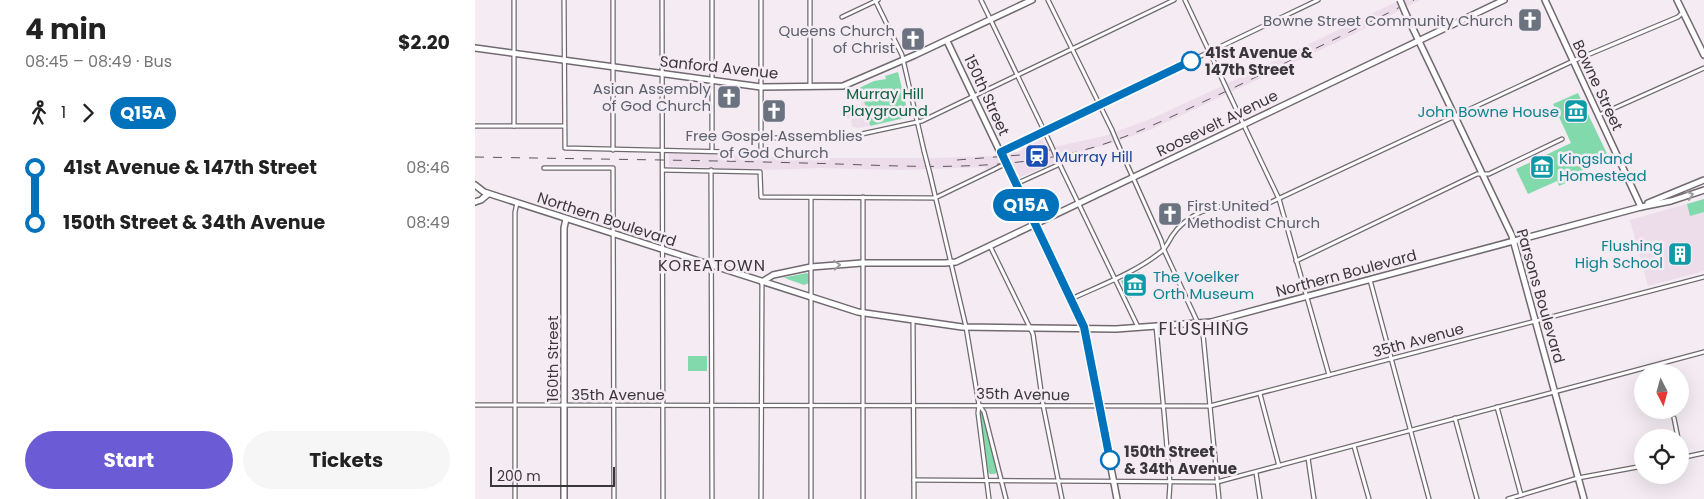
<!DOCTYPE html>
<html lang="en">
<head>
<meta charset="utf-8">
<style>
  :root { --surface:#fff; --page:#f6f6f6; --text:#222; --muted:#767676; --accent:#6b5cd5 }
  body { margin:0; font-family:Poppins,sans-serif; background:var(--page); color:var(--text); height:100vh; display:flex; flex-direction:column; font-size:19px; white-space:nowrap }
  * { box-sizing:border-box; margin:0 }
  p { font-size:16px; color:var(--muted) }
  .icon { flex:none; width:28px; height:28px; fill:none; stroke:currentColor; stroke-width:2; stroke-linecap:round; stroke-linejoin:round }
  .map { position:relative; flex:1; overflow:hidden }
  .side { display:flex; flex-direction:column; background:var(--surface); width:475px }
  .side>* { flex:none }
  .badge { padding:0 10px; border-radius:16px; font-size:18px; line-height:32px }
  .needle { width:32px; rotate:174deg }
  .controls { position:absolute; left:1159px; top:364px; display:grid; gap:10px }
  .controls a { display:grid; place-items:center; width:55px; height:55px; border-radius:50%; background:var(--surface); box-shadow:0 5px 20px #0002; font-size:25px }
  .scale { position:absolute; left:15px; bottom:12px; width:125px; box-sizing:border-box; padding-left:5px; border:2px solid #3a373a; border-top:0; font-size:14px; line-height:18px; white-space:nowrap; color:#3a373a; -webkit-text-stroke:4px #f4ebf3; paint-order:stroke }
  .map>.badge { position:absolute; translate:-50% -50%; box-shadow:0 0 0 2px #fff }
  .legs { display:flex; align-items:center; gap:8px; height:55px; padding:0 25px; font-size:16px }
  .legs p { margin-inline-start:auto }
  .head { display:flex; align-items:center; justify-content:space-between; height:85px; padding:0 25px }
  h1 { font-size:28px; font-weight:700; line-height:38px }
  .cta { display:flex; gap:10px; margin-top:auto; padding:10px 25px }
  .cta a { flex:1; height:58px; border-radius:30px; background:var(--accent); color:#fff; font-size:20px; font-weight:700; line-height:58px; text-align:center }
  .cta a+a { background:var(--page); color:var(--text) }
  ul { padding:0 25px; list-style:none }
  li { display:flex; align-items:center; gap:18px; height:55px; font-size:19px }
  li i { display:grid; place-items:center; width:8px; height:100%; margin:0 6px; background:currentColor }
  li i::after { content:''; width:12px; height:12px; margin:-6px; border:4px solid; border-radius:50%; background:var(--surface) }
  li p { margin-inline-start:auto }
  li:first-child i { background:linear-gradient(#0000 50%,currentColor 0) }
  li:last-child i { background:linear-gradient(currentColor 50%,#0000 0) }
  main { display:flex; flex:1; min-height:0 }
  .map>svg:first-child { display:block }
  .built { fill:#edddeb }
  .green { fill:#82d9ac }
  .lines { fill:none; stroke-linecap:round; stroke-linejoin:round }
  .street-casing { stroke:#716970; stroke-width:5.5 }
  .secondary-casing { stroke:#716970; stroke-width:8 }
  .primary-casing { stroke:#716970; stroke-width:8 }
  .street { stroke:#fff; stroke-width:3 }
  .secondary { stroke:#fff; stroke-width:5 }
  .primary { stroke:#fff; stroke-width:5 }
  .rail { stroke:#5b575b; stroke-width:1; stroke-dasharray:9 9; stroke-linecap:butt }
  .street-bridge-casing { stroke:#716970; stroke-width:5.5; stroke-linecap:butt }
  .secondary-bridge-casing { stroke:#716970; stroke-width:8; stroke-linecap:butt }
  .street-bridge { stroke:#fff; stroke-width:3 }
  .secondary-bridge { stroke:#fff; stroke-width:5 }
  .oneway { stroke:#9c9b9c }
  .line-1-casing { stroke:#fff; stroke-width:11 }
  .line-1 { stroke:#0072bc; stroke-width:8 }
  .stop-1-dot { fill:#fff; stroke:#0072bc; stroke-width:2.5 }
  .labels { text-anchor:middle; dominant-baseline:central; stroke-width:5; stroke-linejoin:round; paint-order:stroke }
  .worship-label { font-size:15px; fill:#5b616d; stroke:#f4ebf3; text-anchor:end }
  .stop-label { font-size:15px; font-weight:bold; fill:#3a373a; stroke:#f4ebf3; text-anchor:start }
  .street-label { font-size:15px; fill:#3a373a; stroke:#f4ebf3 }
  .park-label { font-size:15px; fill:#0c603f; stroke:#f4ebf3 }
  .culture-label { font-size:15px; fill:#0d838f; stroke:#f4ebf3; text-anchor:end }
  .transit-label { font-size:15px; fill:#164399; stroke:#f4ebf3; text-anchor:start }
  .neighbourhood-label { font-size:16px; letter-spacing:1px; fill:#3a373a; stroke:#f4ebf3 }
  .quarter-label { font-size:18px; letter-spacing:1px; fill:#3a373a; stroke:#f4ebf3 }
</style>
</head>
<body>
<main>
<section class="side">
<div class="head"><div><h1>4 min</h1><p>08:45 – 08:49 · Bus</p></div><b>$2.20</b></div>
<div class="legs"><svg class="icon" aria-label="walk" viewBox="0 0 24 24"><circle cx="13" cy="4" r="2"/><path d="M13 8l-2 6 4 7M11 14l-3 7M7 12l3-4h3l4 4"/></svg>1<svg class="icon" aria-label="forward" viewBox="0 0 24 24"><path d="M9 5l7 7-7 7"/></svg><b class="badge" style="background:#0072bc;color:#fff">Q15A</b></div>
<ul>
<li><i style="color:#0072bc"></i><b>41st Avenue &amp; 147th Street</b><p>08:46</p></li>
<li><i style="color:#0072bc"></i><b>150th Street &amp; 34th Avenue</b><p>08:49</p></li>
</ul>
<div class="cta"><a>Start</a><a>Tickets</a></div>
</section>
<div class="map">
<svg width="1229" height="499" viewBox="0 0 1229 499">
  <rect width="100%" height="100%" fill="#f4ebf3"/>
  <g class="built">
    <polygon points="925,0 945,0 875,36 677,129 634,144 588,157 588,159 545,177 539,167 511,170 510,167 426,170 345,168 288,170 194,166 194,153 332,158 459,158 520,156 520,154 543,152 567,139 571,146 584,146 629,136 678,118 762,79"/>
    <polygon points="386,99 390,102 394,126 384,128 377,127 376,118 372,118 372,114 387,114"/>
    <polygon points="1229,199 1229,271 1173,286 1155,220"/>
  </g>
  <g class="green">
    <polygon points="423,72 434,117 395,126 389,100 371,99 371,94 399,81 411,79 410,76"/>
    <polygon points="1103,93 1134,158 1100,174 1102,178 1084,186 1082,181 1053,194 1041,169 1096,143 1078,104"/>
    <polygon points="1229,199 1229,212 1215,216 1212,204"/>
    <polygon points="664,272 672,290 655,298 646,281"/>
    <polygon points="332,273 333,274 334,283 329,285 312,279 311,278 307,278"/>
    <rect x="213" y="356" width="19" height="15"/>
    <polygon points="507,412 522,471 520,474 515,474 513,472 505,413"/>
  </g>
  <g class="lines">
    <defs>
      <g id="street">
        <polyline points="39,0 39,126"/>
        <polyline points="89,0 90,148 255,152"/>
        <polyline points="138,0 138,150"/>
        <polyline points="187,0 188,499"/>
        <polyline points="237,0 237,151"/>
        <polyline points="286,0 286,153"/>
        <polyline points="335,0 335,87"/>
        <polyline points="400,0 427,55 449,151"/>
        <polyline points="506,0 576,145"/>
        <polyline points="573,0 637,130"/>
        <polyline points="710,0 749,83"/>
        <polyline points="367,17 403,0"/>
        <polyline points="755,96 804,199 854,375"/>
        <polyline points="1124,115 1229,68"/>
        <polyline points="0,126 89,126"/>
        <polyline points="286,138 368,138 447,121 699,0"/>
        <polyline points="642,142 686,240 689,250 728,334 744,499"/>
        <polyline points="525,152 843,0"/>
        <polyline points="583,161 663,327"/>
        <polyline points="69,168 138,168 139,499"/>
        <polyline points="188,170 285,172 286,197 460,198 518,170"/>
        <polyline points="236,170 237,499"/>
        <polyline points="455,174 491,327 504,405 503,413 514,499"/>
        <polyline points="541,184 585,164"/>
        <polyline points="388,197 388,499"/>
        <polyline points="336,198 336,499"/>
        <polyline points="515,246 558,334 568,405 587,499"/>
        <polyline points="821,261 1002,174 1014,174 1087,139"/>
        <polyline points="895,280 954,499"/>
        <path d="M596 299C626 285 660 273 687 251 691 247 694 241 697 236 704 225 715 217 726 212 748 203 771 206 794 203L1098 61 1203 17 1208 12"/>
        <polyline points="438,320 439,499"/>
        <polyline points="681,326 689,413 695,483 694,499"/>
        <polyline points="785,394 804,466"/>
        <polyline points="0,405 735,406 1229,277"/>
        <polyline points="504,405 509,412 531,499"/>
        <polyline points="1022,407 1046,495"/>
        <polyline points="980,418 1002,499"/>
        <polyline points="1199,418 1203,438"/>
        <polyline points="879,446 894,499"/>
        <polyline points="1205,447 1207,457"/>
        <polyline points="833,458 839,499"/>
        <polyline points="1205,458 1229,453"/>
        <polyline points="781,473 785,499"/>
        <polyline points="439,480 742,482 1229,352"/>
        <polyline points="40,499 40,212 42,203"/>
        <polyline points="286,499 287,282"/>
        <polyline points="1033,499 1103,478 1168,466"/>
      </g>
      <g id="secondary">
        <polyline points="1070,0 1166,207"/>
        <polyline points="1202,0 1229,55"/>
        <polyline points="930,12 1037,236 1109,499"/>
        <polyline points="472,41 525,152"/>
        <polyline points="0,48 286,87 368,86 440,55 557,0"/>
        <polyline points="537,176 609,327 642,499"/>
        <polyline points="0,202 6,200 13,194"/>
        <polyline points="287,282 298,275 336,267 387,263 470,263 481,262 1029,0"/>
        <polyline points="89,499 89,228 91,219"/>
      </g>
      <g id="primary">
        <polyline points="0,185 9,192 383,312 487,327 560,328 641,329 736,322 1166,207 1196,201 1229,190"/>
        <polyline points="1173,203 1229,180"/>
      </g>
    </defs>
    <use href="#street" class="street-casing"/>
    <use href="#secondary" class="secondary-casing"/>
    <use href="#primary" class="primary-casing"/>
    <use href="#street" class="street"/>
    <use href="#secondary" class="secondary"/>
    <use href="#primary" class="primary"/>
    <g class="rail">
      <path d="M0 157C109 159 218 160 328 163 420 165 514 174 605 151 657 138 705 112 754 90 816 60 878 31 939 0"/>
      <polyline points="482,160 545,155 586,148"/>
    </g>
    <defs>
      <g id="street-bridge">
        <polyline points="749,83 755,96"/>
        <polyline points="637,130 642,142"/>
        <polyline points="576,145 583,161"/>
        <polyline points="449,151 455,174"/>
        <polyline points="518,170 530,164"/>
      </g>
      <g id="secondary-bridge">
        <polyline points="925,0 930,12"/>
        <polyline points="525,152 537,176"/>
      </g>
    </defs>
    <use href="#street-bridge" class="street-bridge-casing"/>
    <use href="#secondary-bridge" class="secondary-bridge-casing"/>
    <use href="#street-bridge" class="street-bridge"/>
    <use href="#secondary-bridge" class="secondary-bridge"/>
  </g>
  <defs><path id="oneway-chevron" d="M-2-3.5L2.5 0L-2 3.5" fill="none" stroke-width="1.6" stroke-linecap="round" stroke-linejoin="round" transform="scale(1.25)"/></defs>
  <g class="oneway">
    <use href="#oneway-chevron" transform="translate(1215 195) rotate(-18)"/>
    <use href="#oneway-chevron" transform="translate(362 265) rotate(-5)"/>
  </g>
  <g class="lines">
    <defs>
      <polyline id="line-1" points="635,460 609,327 526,152 716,61"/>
    </defs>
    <use href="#line-1" class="line-1-casing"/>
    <use href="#line-1" class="line-1"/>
  </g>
  <defs>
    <symbol id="church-square" viewBox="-11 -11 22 22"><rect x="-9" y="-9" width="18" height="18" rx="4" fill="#6b7280" stroke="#f4ebf3"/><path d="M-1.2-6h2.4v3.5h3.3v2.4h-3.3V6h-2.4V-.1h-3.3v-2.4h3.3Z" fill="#fff"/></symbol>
    <symbol id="museum-square" viewBox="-11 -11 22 22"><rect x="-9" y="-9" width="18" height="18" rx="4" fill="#0f9aa8" stroke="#f4ebf3"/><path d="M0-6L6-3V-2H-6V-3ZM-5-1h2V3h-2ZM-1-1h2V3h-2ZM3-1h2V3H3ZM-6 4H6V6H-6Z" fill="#fff"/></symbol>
    <symbol id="station-square" viewBox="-11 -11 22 22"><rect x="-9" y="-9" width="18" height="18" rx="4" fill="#1a4fb4" stroke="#f4ebf3"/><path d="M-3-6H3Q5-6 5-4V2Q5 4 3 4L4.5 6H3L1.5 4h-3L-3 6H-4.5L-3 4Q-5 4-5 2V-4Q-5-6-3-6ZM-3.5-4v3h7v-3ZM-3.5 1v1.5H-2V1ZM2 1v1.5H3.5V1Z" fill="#fff"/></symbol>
    <symbol id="building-square" viewBox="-11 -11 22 22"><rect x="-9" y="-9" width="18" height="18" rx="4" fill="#0f9aa8" stroke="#f4ebf3"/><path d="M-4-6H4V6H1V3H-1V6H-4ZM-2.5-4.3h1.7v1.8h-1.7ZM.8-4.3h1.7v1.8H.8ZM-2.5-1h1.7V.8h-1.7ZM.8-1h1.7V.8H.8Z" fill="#fff"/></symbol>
  </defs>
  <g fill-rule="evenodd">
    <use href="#church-square" x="1041" y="6" width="28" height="28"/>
    <use href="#church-square" x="424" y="25" width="28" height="28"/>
    <use href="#church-square" x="240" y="83" width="28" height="28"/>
    <use href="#church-square" x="285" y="97" width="28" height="28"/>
    <use href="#museum-square" x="1087" y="97" width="28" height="28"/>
    <use href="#station-square" x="548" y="142" width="28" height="28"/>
    <use href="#museum-square" x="1053" y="153" width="28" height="28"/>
    <use href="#church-square" x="681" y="200" width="28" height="28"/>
    <use href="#building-square" x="1191" y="240" width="28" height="28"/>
    <use href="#museum-square" x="646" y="271" width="28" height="28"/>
  </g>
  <g class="stop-1-dot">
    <circle cx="716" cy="61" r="9"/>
    <circle cx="635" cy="460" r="9"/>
  </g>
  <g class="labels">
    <g class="worship-label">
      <text x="1038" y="20">Bowne Street Community Church</text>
      <text x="420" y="30">Queens Church<tspan x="420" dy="17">of Christ</tspan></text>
      <text x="236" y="88">Asian Assembly<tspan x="236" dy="17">of God Church</tspan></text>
      <text x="299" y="135" text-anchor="middle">Free Gospel Assemblies<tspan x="299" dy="17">of God Church</tspan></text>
      <text x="712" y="205" text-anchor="start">First United<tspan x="712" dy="17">Methodist Church</tspan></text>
    </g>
    <g class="stop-label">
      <text x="730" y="52">41st Avenue &amp;<tspan x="730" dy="17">147th Street</tspan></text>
      <text x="649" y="451">150th Street<tspan x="649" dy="17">&amp; 34th Avenue</tspan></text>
    </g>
    <g class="street-label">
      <text transform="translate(244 67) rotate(6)">Sanford Avenue</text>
      <text transform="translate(1123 85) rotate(65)">Bowne Street</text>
      <text transform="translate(512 95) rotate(65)">150th Street</text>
      <text transform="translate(742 123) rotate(-26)">Roosevelt Avenue</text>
      <text transform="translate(132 219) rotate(18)">Northern Boulevard</text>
      <text transform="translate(871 273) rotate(-15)">Northern Boulevard</text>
      <text transform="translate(1066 296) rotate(74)">Parsons Boulevard</text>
      <text transform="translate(943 340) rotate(-15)">35th Avenue</text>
      <text transform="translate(77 359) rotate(-90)">160th Street</text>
      <text x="143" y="394">35th Avenue</text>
      <text transform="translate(548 394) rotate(1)">35th Avenue</text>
    </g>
    <g class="park-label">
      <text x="410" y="93">Murray Hill<tspan x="410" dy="17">Playground</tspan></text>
    </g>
    <g class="culture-label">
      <text x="1084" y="111">John Bowne House</text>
      <text x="1084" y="158" text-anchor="start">Kingsland<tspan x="1084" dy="17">Homestead</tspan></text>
      <text x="1188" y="245">Flushing<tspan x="1188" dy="17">High School</tspan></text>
      <text x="678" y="276" text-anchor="start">The Voelker<tspan x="678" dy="17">Orth Museum</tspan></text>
    </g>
    <g class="transit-label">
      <text x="580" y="156">Murray Hill</text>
    </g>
    <g class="neighbourhood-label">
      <text x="237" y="265">KOREATOWN</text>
    </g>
    <g class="quarter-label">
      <text x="729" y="328">FLUSHING</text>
    </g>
  </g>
</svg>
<div class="controls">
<a><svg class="needle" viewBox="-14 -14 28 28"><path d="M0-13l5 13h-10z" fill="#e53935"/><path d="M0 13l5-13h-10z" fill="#767676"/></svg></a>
<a><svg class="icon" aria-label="locate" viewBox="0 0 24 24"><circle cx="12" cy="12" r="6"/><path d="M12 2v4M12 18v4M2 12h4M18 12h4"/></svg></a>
</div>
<div class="scale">200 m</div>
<b class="badge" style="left:551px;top:205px;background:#0072bc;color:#fff">Q15A</b>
</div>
</main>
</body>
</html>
